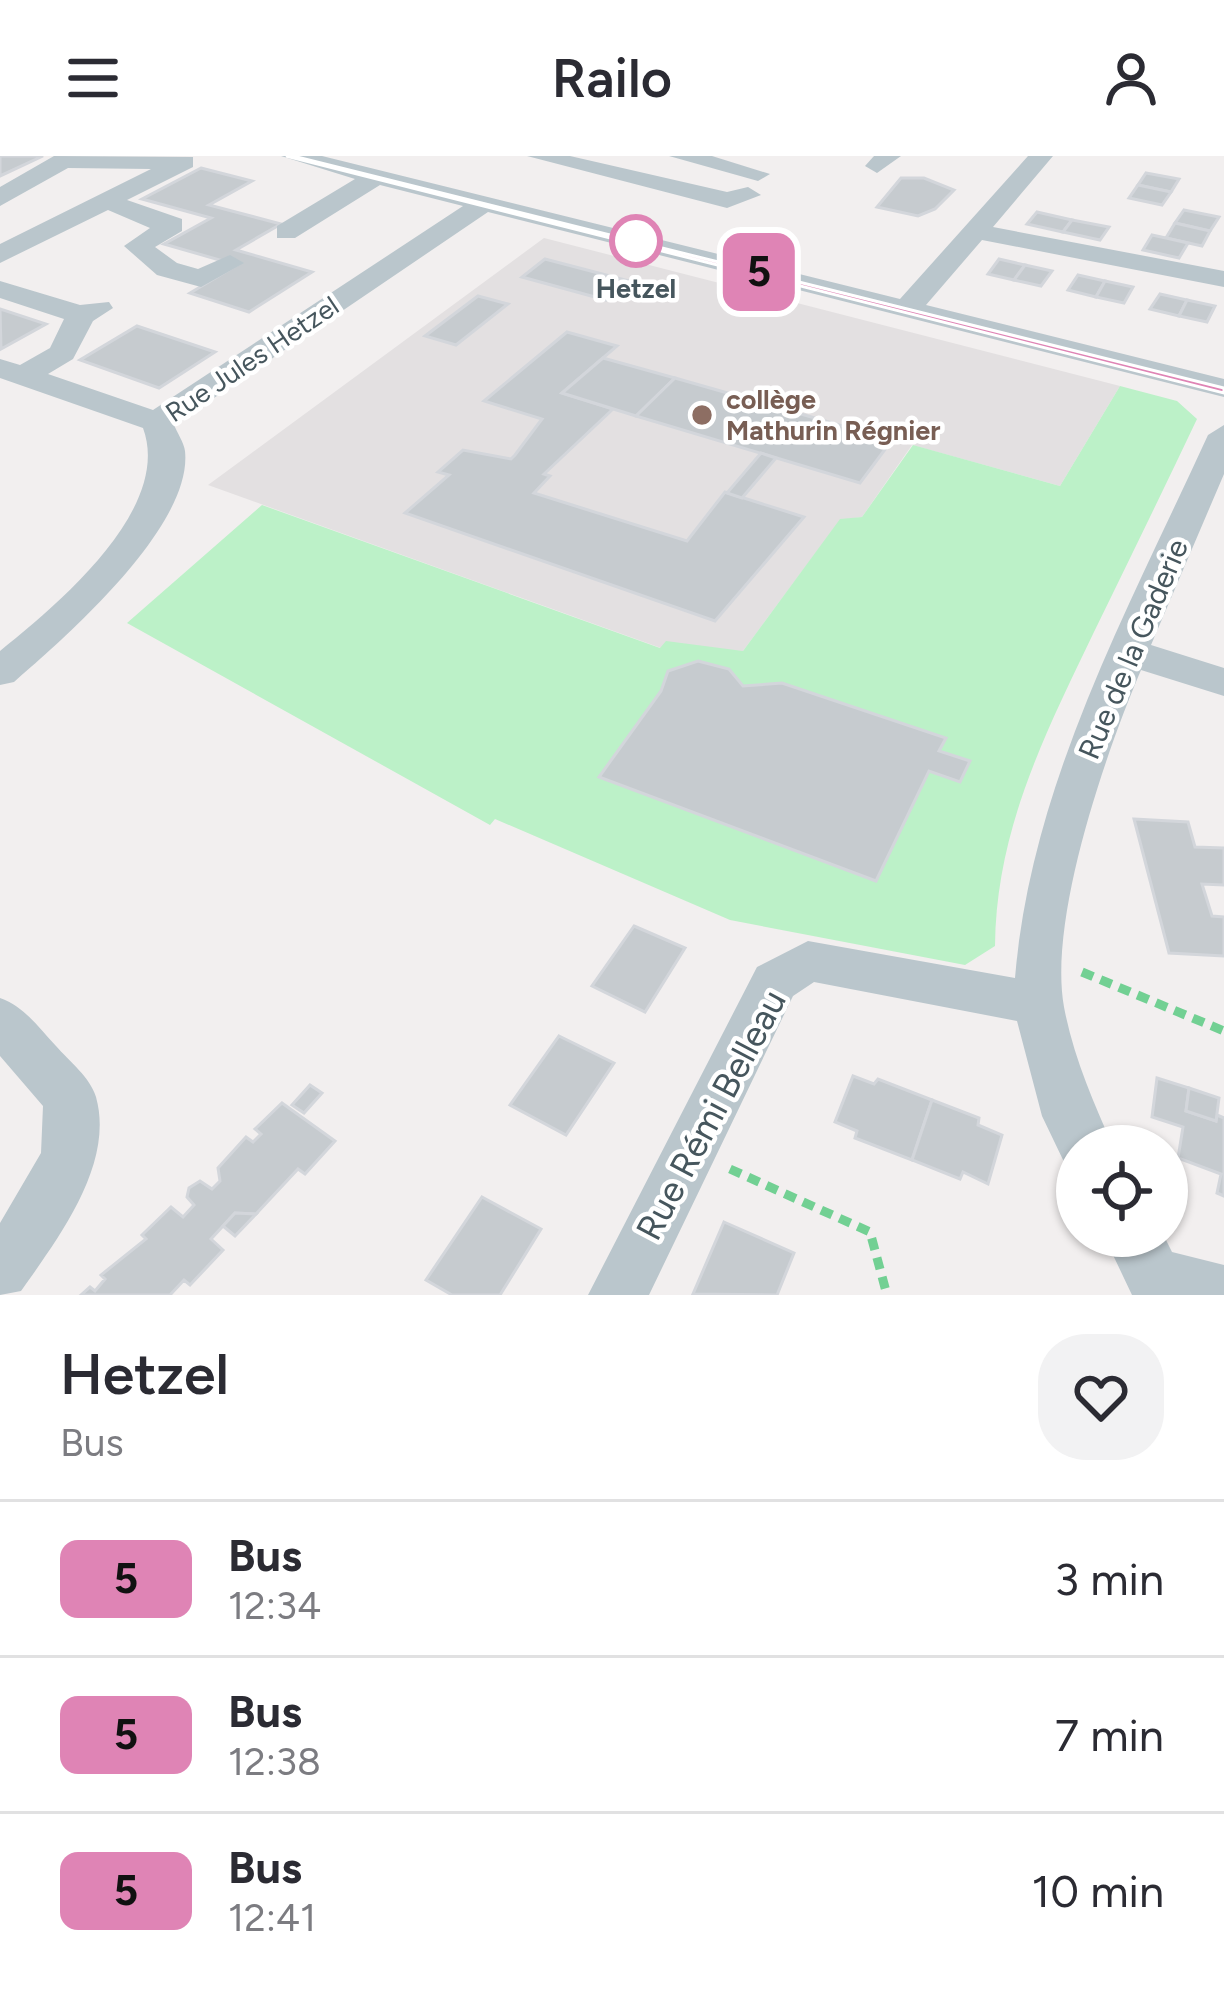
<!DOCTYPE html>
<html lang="en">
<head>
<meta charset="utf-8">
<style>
  :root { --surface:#fff; --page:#f2f2f3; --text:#2b2b33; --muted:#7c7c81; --line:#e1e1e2 }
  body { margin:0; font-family:Figtree,sans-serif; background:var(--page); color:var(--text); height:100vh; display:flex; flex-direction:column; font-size:45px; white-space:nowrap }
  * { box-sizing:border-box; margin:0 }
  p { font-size:39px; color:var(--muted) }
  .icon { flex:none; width:66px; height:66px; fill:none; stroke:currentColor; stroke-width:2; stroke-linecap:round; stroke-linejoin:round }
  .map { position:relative; height:1139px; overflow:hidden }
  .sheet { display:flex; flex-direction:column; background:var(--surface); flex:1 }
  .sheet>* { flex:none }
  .badge { padding:0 24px; border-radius:18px; font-size:42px; line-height:78px }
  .buttons { position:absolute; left:1056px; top:969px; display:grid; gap:24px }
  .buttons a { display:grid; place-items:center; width:132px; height:132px; border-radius:50%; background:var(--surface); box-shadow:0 3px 9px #0004; font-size:60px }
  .map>.badge { position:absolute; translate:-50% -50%; box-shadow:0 0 0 6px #fff }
  .round { display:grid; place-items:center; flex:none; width:126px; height:126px; border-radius:48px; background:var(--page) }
  .summary { display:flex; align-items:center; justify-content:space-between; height:204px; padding:0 60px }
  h1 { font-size:57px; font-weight:600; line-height:90px }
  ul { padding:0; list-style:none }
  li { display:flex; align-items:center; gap:36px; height:156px; padding:0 60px; border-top:3px solid var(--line) }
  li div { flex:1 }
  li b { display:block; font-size:45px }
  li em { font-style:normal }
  li .badge { min-width:132px; font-weight:700; text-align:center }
  header { display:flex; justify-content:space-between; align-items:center; height:156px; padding:0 60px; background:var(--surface); font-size:54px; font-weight:600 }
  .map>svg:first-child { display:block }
  .education { fill:#e3e0e1 }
  .green { fill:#bcf1c8 }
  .building { fill:#c6cbcf; stroke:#d3d6db; stroke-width:3 }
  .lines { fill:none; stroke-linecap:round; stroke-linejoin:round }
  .path { stroke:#72d093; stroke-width:9; stroke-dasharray:12 8; stroke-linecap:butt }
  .minor { fill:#bac6cc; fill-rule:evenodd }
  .line { fill:#df84b5; stroke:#fff; stroke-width:3 }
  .stop-dot { fill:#fff; stroke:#df84b5; stroke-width:6 }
  .education-dot { fill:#8d6e63; stroke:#fff; stroke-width:4.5 }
  .labels { text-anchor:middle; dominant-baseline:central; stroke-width:9; stroke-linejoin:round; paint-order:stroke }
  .far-stop-label { font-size:27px; font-weight:bold; fill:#46565d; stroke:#fff }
  .far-street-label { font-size:27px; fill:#46565d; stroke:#fff }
  .far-education-label { font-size:27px; font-weight:bold; fill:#785e54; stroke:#fff; text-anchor:start }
  .street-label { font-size:30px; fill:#46565d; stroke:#fff }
  .near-street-label { font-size:36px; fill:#46565d; stroke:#fff }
</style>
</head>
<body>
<header><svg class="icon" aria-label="menu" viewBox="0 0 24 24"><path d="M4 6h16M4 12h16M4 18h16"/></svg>Railo<svg class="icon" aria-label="person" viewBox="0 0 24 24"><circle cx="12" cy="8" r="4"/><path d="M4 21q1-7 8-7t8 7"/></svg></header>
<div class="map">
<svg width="1224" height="1139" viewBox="0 0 1224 1139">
  <rect width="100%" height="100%" fill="#f2efef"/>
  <polygon class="education" points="544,82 1120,230 1060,330 912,289 862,361 840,364 743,495 661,492 208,329"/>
  <path class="green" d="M1120 230 1177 245 1197 263C1163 335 1128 406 1093 478 1044 580 996 675 995 790L965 809 730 764 495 663 490 669 127 467 262 349 660 492 666 485 743 495 840 363 862 361 913 289 1060 330Z"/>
  <g class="building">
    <polygon points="0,0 43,0 0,20"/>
    <polygon points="201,12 252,25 209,49 281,68 236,94 312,116 249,156 190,137 237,109 164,88 211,62 142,43"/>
    <polygon points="1146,17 1179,23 1171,36 1138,29"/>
    <polygon points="901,22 924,22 954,34 935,53 918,60 877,51"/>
    <polygon points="1138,29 1171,36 1162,49 1129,42"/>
    <polygon points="1184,54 1219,61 1210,75 1175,67"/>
    <polygon points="1037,56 1072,64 1063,76 1027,68"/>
    <polygon points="1072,64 1109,71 1100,84 1063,76"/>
    <polygon points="1175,67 1210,75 1202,90 1166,82"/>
    <polygon points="1152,79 1166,82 1188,87 1179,102 1143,94"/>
    <polygon points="545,103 629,125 606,144 522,121"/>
    <polygon points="999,103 1025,109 1014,124 988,118"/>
    <polygon points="1025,109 1052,115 1041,130 1014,124"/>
    <polygon points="1078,119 1105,125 1096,141 1068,134"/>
    <polygon points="1105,125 1133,131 1124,147 1096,141"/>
    <polygon points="1160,138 1187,144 1179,160 1150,153"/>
    <polygon points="478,140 508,148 456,189 425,180"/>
    <polygon points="1187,144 1215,150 1207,166 1179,160"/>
    <polygon points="0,153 46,168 1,193"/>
    <polygon points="137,170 215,196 159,232 80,204"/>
    <polygon points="567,176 617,190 562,237 613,253 544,318 550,320 534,337 687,385 725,336 804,361 715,465 405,357 449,319 438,316 463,294 511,303 515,299 542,263 484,245"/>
    <polygon points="603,202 675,222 636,260 562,237"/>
    <polygon points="675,222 892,284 860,327 636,260"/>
    <polygon points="761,297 776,302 742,342 727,337"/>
    <polygon points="698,505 729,513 743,530 782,527 946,582 939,595 970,605 960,626 929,615 876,725 599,621 661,535 668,515"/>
    <polygon points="1134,663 1188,666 1195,691 1224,692 1224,729 1202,728 1212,760 1224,761 1224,800 1169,797"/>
    <polygon points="634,770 685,792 645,856 592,830"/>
    <polygon points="559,880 614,907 566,979 510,949"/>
    <polygon points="853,920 874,928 878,923 932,944 912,1004 855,982 857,975 835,966"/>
    <polygon points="1157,922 1189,932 1186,955 1216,965 1217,959 1224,962 1224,1040 1217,1037 1221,1018 1178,1002 1183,971 1152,961"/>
    <polygon points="310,929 322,937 304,957 292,949"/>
    <polygon points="1189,932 1219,942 1216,965 1186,955"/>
    <polygon points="932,944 979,962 978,969 1002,979 988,1028 963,1016 960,1023 912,1004"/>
    <polygon points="282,947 335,985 305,1018 298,1013 256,1058 235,1057 211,1083 223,1094 190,1129 184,1124 170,1139 81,1139 90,1131 95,1135 105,1123 101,1119 146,1083 142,1079 171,1051 183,1061 194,1049 187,1041 189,1032 200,1025 212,1033 220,1025 218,1012 246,981 253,986 261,978 255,973"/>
    <polygon points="482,1041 541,1073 500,1139 452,1139 426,1124"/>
    <polygon points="235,1057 256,1058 235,1080 223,1070"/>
    <polygon points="724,1066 794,1097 777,1139 693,1138"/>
  </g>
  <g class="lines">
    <g class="path">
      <polyline points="1082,816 1224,875"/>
      <polyline points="730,1013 870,1076 887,1139"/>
    </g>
    <g class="minor">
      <polygon points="54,0 193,1 193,11 127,44 182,63 182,75 155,91 177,107 198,113 230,99 244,107 201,131 157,119 124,90 150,72 108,54 0,107 0,88 151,13 68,12 0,50 0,31"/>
      <path d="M281 0H322L900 143 1028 0H1053L993 71 1224 115V131L982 84 926 149 1224 223V241L488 56 174 269C177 276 184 287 185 295 193 370 66 481 14 526L0 529V495C57 449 173 353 143 272L0 222V203L20 209 50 192 64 163 0 142V125L80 149 109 146 113 152 93 165 73 203 48 218 153 254 463 50 380 29 295 82H277V70L355 23Z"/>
      <polygon points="527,0 570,0 727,36 748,31 761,39 727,52"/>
      <polygon points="669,0 712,0 770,18 758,25"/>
      <polygon points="874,0 901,0 877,17 865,10"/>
      <path d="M1224 269V318L1151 489 1224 512V540L1141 514C1106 596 1048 763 1064 851 1073 899 1093 946 1113 990H1077V1012L1065 1008 1042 960 1017 865 814 826 793 840 649 1139H588L757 811 808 785 1015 822C1031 628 1128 454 1208 279Z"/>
      <path d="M0 842C25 851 38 871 56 890 69 905 90 921 96 941 115 1009 57 1084 21 1135L0 1139V1067L41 997 43 950 0 900Z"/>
      <polygon points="1104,1080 1164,1080 1172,1096 1224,1109 1224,1139 1132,1139"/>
    </g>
  </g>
  <polygon class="line" points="286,0 293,0 1224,232 1224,237"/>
  <circle class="stop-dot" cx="636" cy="85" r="24"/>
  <circle class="education-dot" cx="702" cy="259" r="12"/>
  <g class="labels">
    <g class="far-stop-label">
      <text x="636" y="132">Hetzel</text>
    </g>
    <g class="far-street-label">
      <text transform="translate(252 203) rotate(-34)">Rue Jules Hetzel</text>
    </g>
    <g class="far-education-label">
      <text x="726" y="243">collège<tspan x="726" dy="31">Mathurin Régnier</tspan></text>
    </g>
    <g class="street-label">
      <text transform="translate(1133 493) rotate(-67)">Rue de la Gaderie</text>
    </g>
    <g class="near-street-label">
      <text transform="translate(711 959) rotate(-62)">Rue Rémi Belleau</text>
    </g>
  </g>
</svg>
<div class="buttons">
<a><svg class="icon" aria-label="locate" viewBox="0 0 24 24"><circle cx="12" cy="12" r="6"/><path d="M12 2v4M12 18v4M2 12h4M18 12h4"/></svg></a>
</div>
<b class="badge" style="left:759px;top:116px;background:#df84b5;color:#111">5</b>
</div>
<section class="sheet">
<div class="summary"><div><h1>Hetzel</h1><p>Bus</p></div><a class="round"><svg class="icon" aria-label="heart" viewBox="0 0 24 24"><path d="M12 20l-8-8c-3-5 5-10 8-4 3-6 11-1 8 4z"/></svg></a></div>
<ul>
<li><span class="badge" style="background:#df84b5;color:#111">5</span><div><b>Bus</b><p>12:34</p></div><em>3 min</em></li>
<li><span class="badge" style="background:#df84b5;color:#111">5</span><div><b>Bus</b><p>12:38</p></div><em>7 min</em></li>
<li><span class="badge" style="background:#df84b5;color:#111">5</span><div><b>Bus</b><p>12:41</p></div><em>10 min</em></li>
</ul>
</section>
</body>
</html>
